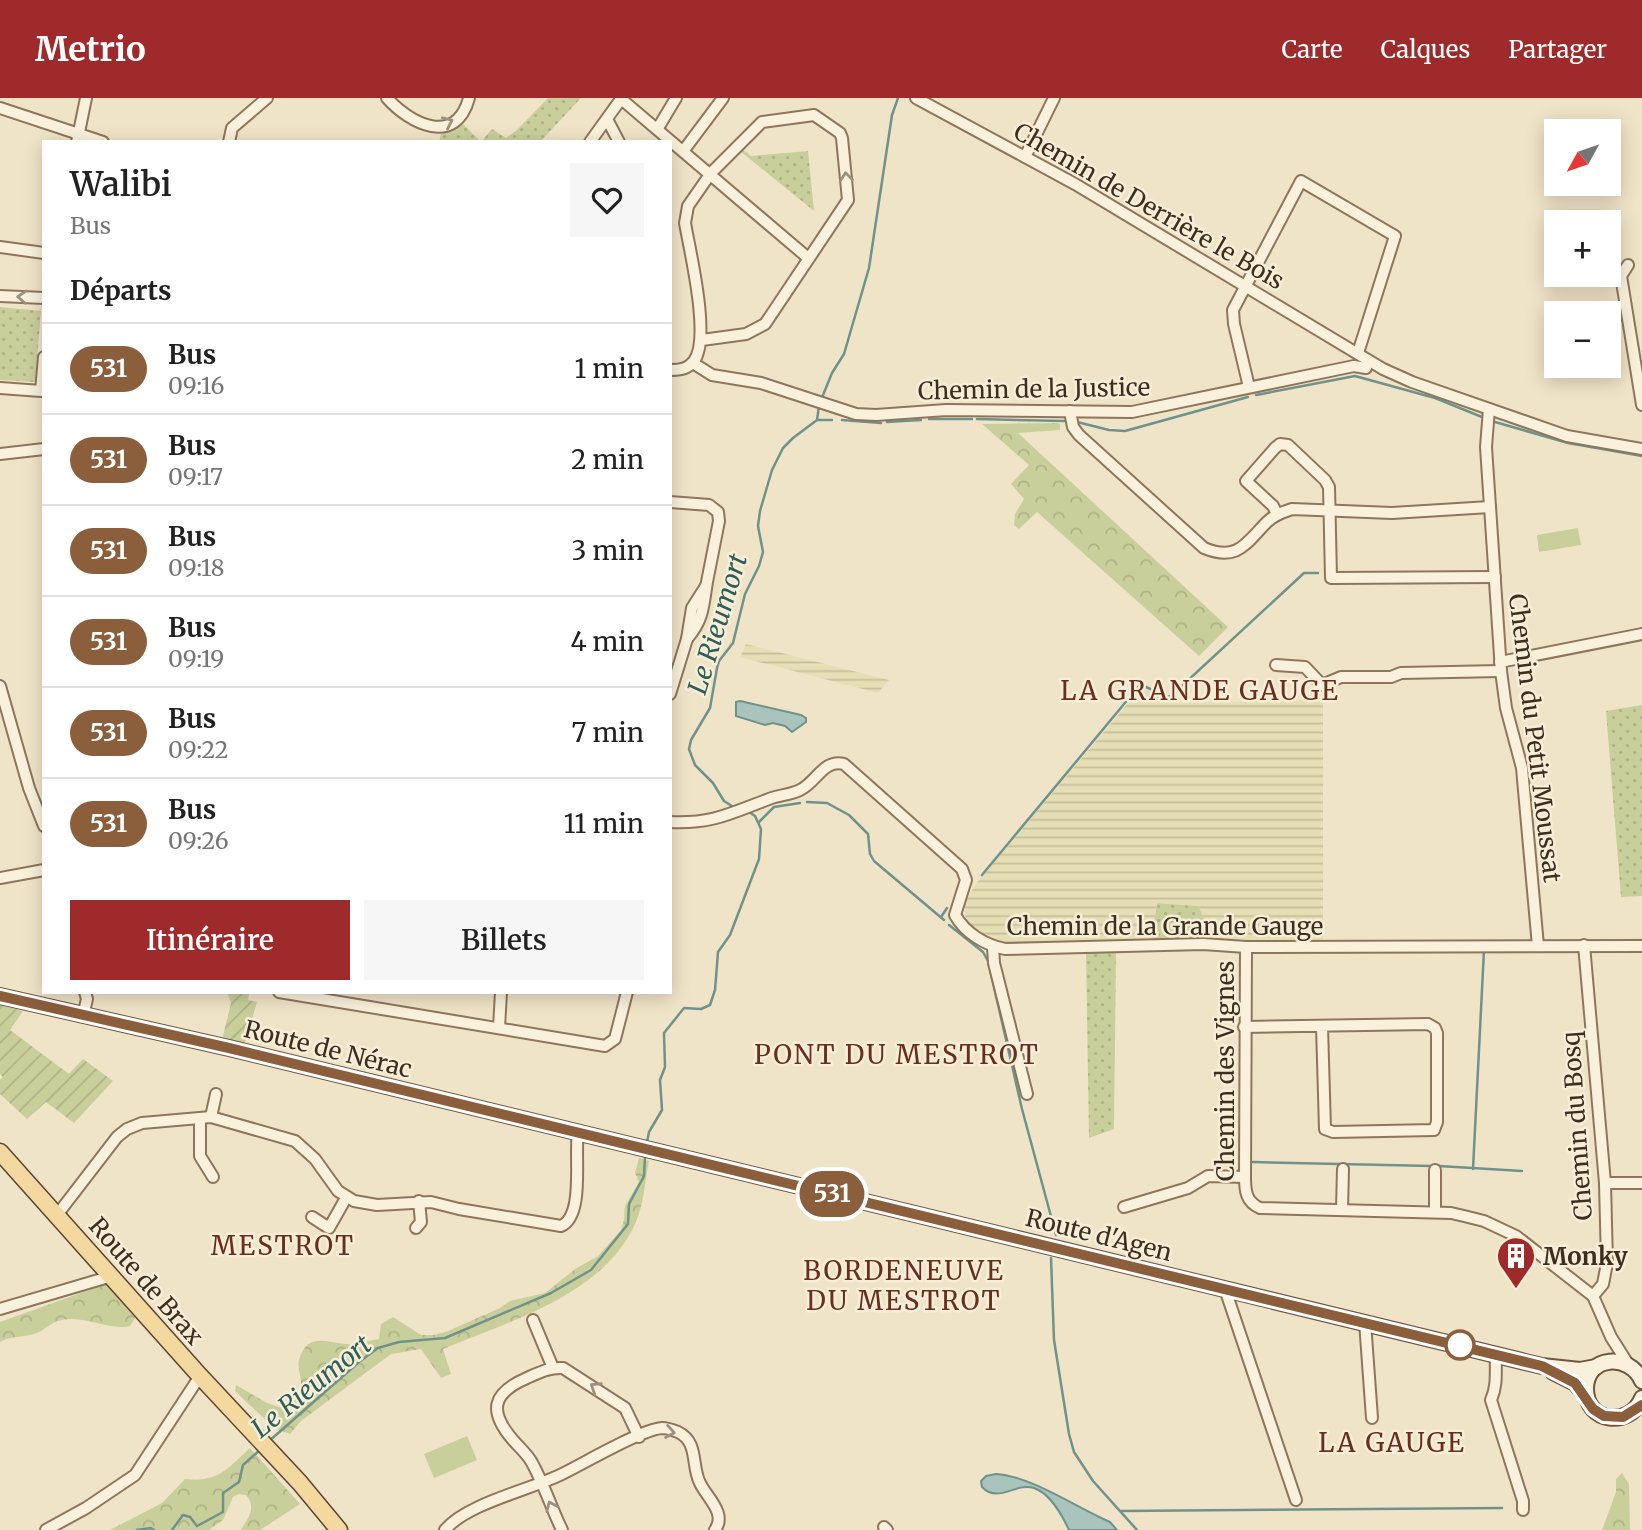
<!DOCTYPE html>
<html lang="fr">
<head>
<meta charset="utf-8">
<style>
  :root { --surface:#fff; --page:#f6f6f6; --text:#222; --muted:#767676; --line:#e0e0e0; --accent:#9e2a2b }
  body { margin:0; font-family:Merriweather,serif; background:var(--page); color:var(--text); height:100vh; display:flex; flex-direction:column; font-size:26px; white-space:nowrap }
  * { box-sizing:border-box; margin:0 }
  p { font-size:23px; color:var(--muted) }
  .icon { flex:none; width:38px; height:38px; fill:none; stroke:currentColor; stroke-width:2; stroke-linecap:round; stroke-linejoin:round }
  .map { position:relative; flex:1; overflow:hidden }
  .sheet { position:absolute; left:42px; top:42px; width:630px; height:854px; display:flex; flex-direction:column; background:var(--surface); border-radius:0px; box-shadow:0 4px 18px #0003 }
  .sheet>* { flex:none }
  .badge { padding:0 14px; border-radius:23px; font-size:24px; line-height:46px }
  .needle { width:46px; rotate:230deg }
  .buttons { position:absolute; left:1544px; top:21px; display:grid; gap:14px }
  .buttons a { display:grid; place-items:center; width:77px; height:77px; border-radius:0px; background:var(--surface); box-shadow:0 4px 18px #0003; font-size:35px }
  .map>.badge { position:absolute; translate:-50% -50%; box-shadow:0 0 0 4px #fff }
  h2 { padding:0 28px; font-size:26px; line-height:63px }
  .round { display:grid; place-items:center; flex:none; width:74px; height:74px; border-radius:0px; background:var(--page) }
  .head { display:flex; align-items:center; justify-content:space-between; height:119px; padding:0 28px }
  h1 { font-size:33px; font-weight:600; line-height:52px }
  .primary-button { display:flex; gap:14px; margin-top:auto; padding:14px 28px }
  .primary-button a { flex:1; height:80px; border-radius:0px; background:var(--accent); color:#fff; font-size:28px; font-weight:600; line-height:80px; text-align:center }
  .primary-button a+a { background:var(--page); color:var(--text) }
  ul { padding:0; list-style:none }
  li { display:flex; align-items:center; gap:21px; height:91px; padding:0 28px; border-top:2px solid var(--line) }
  li div { flex:1 }
  li b { display:block; font-size:26px }
  li em { font-style:normal }
  li .badge { min-width:77px; font-weight:700; text-align:center }
  header { display:flex; align-items:center; gap:42px; box-sizing:border-box; height:98px; padding:0 35px; background:var(--accent); color:#fff }
  header strong { font-size:33px }
  nav { display:flex; gap:38px; margin-inline-start:auto; font-size:24px }
  .map>svg:first-child { display:block }
  .farmland { fill:url(#farmland-rules) }
  .grass { fill:url(#grass-dots) }
  .forest { fill:url(#forest-crowns) }
  .garden { fill:url(#garden-furrows) }
  .pitch { fill:#c9cf9b }
  .water { fill:#a9c4bc; stroke:#6f938a; stroke-width:2 }
  .lines { fill:none; stroke-linecap:round; stroke-linejoin:round }
  .stream { stroke:#6f938a; stroke-width:2.5 }
  .street-casing { stroke:#8d765c; stroke-width:14 }
  .secondary-casing { stroke:#6f573f; stroke-width:18 }
  .primary-casing { stroke:#5b4430; stroke-width:19 }
  .street { stroke:#faf1dc; stroke-width:10 }
  .secondary { stroke:#faf1dc; stroke-width:14 }
  .primary { stroke:#f3d9a0; stroke-width:16 }
  .oneway { stroke:#9c907e }
  .line-casing { stroke:#fff; stroke-width:16 }
  .line { stroke:#8b5e3c; stroke-width:10 }
  .stop-dot { fill:#fff; stroke:#8b5e3c; stroke-width:3.5 }
  .labels { text-anchor:middle; dominant-baseline:central; stroke-width:5; stroke-linejoin:round; paint-order:stroke }
  .street-label { font-size:24px; fill:#3d2e20; stroke:#f7eed8 }
  .poi-label { font-size:24px; font-weight:bold; fill:#3d2e20; stroke:#f7eed8; text-anchor:start }
  .water-label { font-size:26px; font-style:italic; fill:#2f5d5a; stroke:#f7eed8 }
  .neighbourhood-label { font-size:26px; letter-spacing:2px; fill:#6b2e1e; stroke:#f7eed8 }
</style>
</head>
<body>
<header>
<strong>Metrio</strong>
<nav><a>Carte</a><a>Calques</a><a>Partager</a></nav>
</header>
<div class="map">
<svg width="1642" height="1432" viewBox="0 0 1642 1432">
  <defs>
    <pattern id="farmland-rules" width="6" height="5" patternUnits="userSpaceOnUse" patternTransform="scale(1.75)"><rect width="6" height="5" fill="#e6deb5"/><path d="M0 2.5h6" fill="none" stroke="#c6bf9b"/></pattern>
    <pattern id="grass-dots" width="8" height="8" patternUnits="userSpaceOnUse" patternTransform="scale(1.75)"><rect width="8" height="8" fill="#c9cf9b"/><path d="M2 2h.1M6 6h.1" fill="none" stroke="#aeb285" stroke-width="1.8" stroke-linecap="round"/></pattern>
    <pattern id="forest-crowns" width="20" height="18" patternUnits="userSpaceOnUse" patternTransform="scale(1.75)"><rect width="20" height="18" fill="#c9cf9b"/><path d="M2 6a3 3 0 1 1 6 0M12 15a3 3 0 1 1 6 0" fill="none" stroke="#aeb285"/></pattern>
    <pattern id="garden-furrows" width="10" height="10" patternUnits="userSpaceOnUse" patternTransform="scale(1.75)"><rect width="10" height="10" fill="#c9cf9b"/><path d="M-1 1l2-2M0 10L10 0M9 11l2-2" fill="none" stroke="#aeb285"/></pattern>
  </defs>
  <rect width="100%" height="100%" fill="#f0e4c8"/>
  <g class="farmland">
    <polygon points="746,546 889,582 878,595 740,559"/>
    <polygon points="1140,591 1147,592 1167,604 1176,605 1323,602 1323,845 1214,841 1198,808 1157,805 1152,842 1005,846 985,841 966,823 964,806 976,786"/>
  </g>
  <g class="grass">
    <polygon points="548,0 581,0 540,44 439,44 441,36 454,31 461,24 481,44 492,31 506,40 516,33"/>
    <polygon points="742,51 751,58 808,53 814,113 740,53"/>
    <polygon points="0,209 41,213 35,284 0,282"/>
    <polygon points="1642,607 1642,798 1621,799 1606,613"/>
    <polygon points="1157,805 1198,808 1214,841 1152,842"/>
    <polygon points="1116,853 1114,1031 1089,1040 1086,854"/>
  </g>
  <g class="forest">
    <polygon points="1057,325 1060,326 1060,332 1018,335 1228,529 1199,558 1037,414 1019,431 1014,427 1015,416 1024,401 1011,386 1029,367 982,326"/>
    <path d="M639 1060 649 1063C645 1082 644 1107 635 1126 603 1197 510 1223 443 1251L451 1276 441 1280 421 1251 391 1256 301 1323 290 1336 274 1330 235 1293 236 1287 267 1305 279 1309 297 1301C298 1296 300 1290 301 1285 301 1278 297 1269 299 1262 308 1231 331 1247 351 1246 361 1246 369 1242 379 1241L381 1226 393 1219 421 1237H434L448 1233 500 1210 510 1203 545 1195 575 1171 598 1158 621 1132 624 1122 625 1108 639 1084 635 1075Z"/>
    <path d="M106 1186 135 1220 130 1228C112 1232 91 1221 71 1221 51 1222 52 1228 37 1235 24 1240 12 1237 0 1244V1224Z"/>
    <path d="M250 1350 300 1406 260 1432H241C248 1420 257 1410 246 1397L239 1396 233 1399 223 1422 209 1432H110L162 1405 185 1381C218 1385 227 1371 250 1350Z"/>
    <polygon points="1622,1375 1629,1386 1630,1432 1602,1432 1616,1394 1616,1381"/>
  </g>
  <g class="garden">
    <polygon points="227,894 249,896 248,902 257,904 244,947 222,942 231,905"/>
    <polygon points="0,907 23,913 10,932 69,976 83,961 113,983 74,1025 46,1004 27,1021 0,996 0,982 3,979 0,976"/>
  </g>
  <g class="pitch">
    <polygon points="1578,430 1581,447 1539,454 1537,437"/>
    <polygon points="467,1338 477,1362 434,1380 424,1356"/>
  </g>
  <g class="water">
    <polygon points="740,603 801,617 806,620 806,624 792,634 785,628 773,625 765,627 736,618 736,604"/>
    <path d="M996 1376C1031 1378 1077 1410 1110 1424L1117 1432H1069C1062 1417 1051 1396 1034 1390 1016 1384 998 1406 982 1389L981 1383 986 1378Z"/>
  </g>
  <g class="lines">
    <g class="stream">
      <polyline points="1256,297 1355,278 1435,300 1482,319"/>
      <polyline points="821,302 832,275 844,256 869,170 892,17 898,0"/>
      <polyline points="929,321 972,321"/>
      <polyline points="977,321 1064,323"/>
      <polyline points="818,322 832,322"/>
      <polyline points="842,322 881,325"/>
      <polyline points="887,324 921,322"/>
      <polyline points="1077,324 1109,332 1125,333 1248,299"/>
      <polyline points="1495,324 1568,345 1642,358"/>
      <polyline points="807,704 827,705 849,717 868,736 870,756 874,763 944,822"/>
      <polyline points="735,710 724,703 713,685 695,667 689,651 691,642 710,610 717,570 719,563 733,545 745,496 759,468 763,454 758,428 760,413 772,372 783,350 793,340 817,322 819,308"/>
      <polyline points="759,724 774,709 800,705"/>
      <polyline points="982,777 1139,588 1144,588 1167,599 1171,598 1304,475 1318,475"/>
      <polyline points="941,819 947,810"/>
      <polyline points="949,827 983,854 988,863 1022,1011 1056,1137"/>
      <polyline points="647,1044 649,1034 662,1012 660,982 665,969 664,935 684,910 701,911 710,907 715,892 718,854 730,837 759,761 761,731 755,718 749,714"/>
      <polyline points="1253,1064 1432,1068"/>
      <polyline points="1439,1068 1522,1073"/>
      <polyline points="1473,1071 1484,852"/>
      <polyline points="1051,1160 1054,1242 1069,1336 1074,1354 1093,1383 1137,1432"/>
      <polyline points="268,1344 359,1264 378,1250 399,1244 445,1240 551,1195 591,1172 628,1126 629,1106 644,1078 645,1059"/>
      <polyline points="1121,1413 1502,1410"/>
      <polyline points="137,1432 151,1430 154,1432"/>
      <polyline points="172,1432 183,1417 190,1419 197,1428 223,1414 223,1395 239,1384 243,1367 261,1351"/>
    </g>
    <defs>
      <g id="street">
        <path d="M387 0C410 26 456 49 469 0"/>
        <polyline points="620,0 807,159"/>
        <polyline points="916,0 1075,86 1383,271 1412,284 1567,338 1642,351"/>
        <polyline points="0,10 103,44"/>
        <polyline points="608,23 619,44"/>
        <polyline points="658,30 676,0"/>
        <polyline points="77,44 86,0"/>
        <polyline points="229,44 232,30 267,0"/>
        <polyline points="590,44 621,1"/>
        <polyline points="684,52 723,0"/>
        <polyline points="1025,59 1054,0"/>
        <polyline points="0,149 44,155"/>
        <polyline points="1628,167 1621,178 1642,307"/>
        <polyline points="0,198 44,200"/>
        <polyline points="693,265 712,277 761,285 856,316 876,317 946,312 1132,314 1354,268 1366,270"/>
        <path d="M670 272C680 272 688 271 694 263 711 240 690 154 685 125L688 108 711 75 762 24 814 17 840 35 842 40 848 102 765 226 746 236 702 242"/>
        <polyline points="1249,289 1234,226 1233,212 1301,83 1395,138 1358,255"/>
        <polyline points="0,290 41,293 44,259"/>
        <polyline points="1489,311 1486,349 1501,573 1506,610 1522,670 1538,848"/>
        <path d="M1070 313 1073 329 1079 337 1204 450C1238 464 1246 445 1267 424 1274 417 1283 414 1292 411L1392 415 1490 409"/>
        <polyline points="0,356 44,351"/>
        <path d="M670 404 709 407 718 414 719 423C715 443 711 463 707 484 703 508 704 521 687 541"/>
        <polyline points="1277,416 1273,408 1246,383 1275,350 1280,346 1288,347 1325,382 1329,389 1331,480 1495,479"/>
        <polyline points="1500,564 1642,536"/>
        <polyline points="1276,567 1305,569 1322,587 1341,579 1391,579 1401,575 1501,573"/>
        <polyline points="0,588 29,690 44,728"/>
        <polyline points="670,596 687,541 692,510 706,488"/>
        <path d="M670 724C713 726 731 715 769 701 779 697 790 697 800 692 817 684 823 661 844 666L962 771 966 782 955 817C965 835 985 847 1005 851L1203 846 1246 849 1642 848"/>
        <polyline points="0,780 44,772"/>
        <polyline points="1584,847 1605,1085 1607,1165 1603,1186 1593,1198 1611,1239 1628,1266"/>
        <polyline points="993,849 994,865 1027,996"/>
        <path d="M1246 849 1245 1079C1245 1093 1246 1104 1260 1110L1451 1115 1464 1118 1484 1123 1516 1138 1593 1198"/>
        <polyline points="279,894 605,948 615,941 627,894"/>
        <polyline points="83,918 87,901 85,894"/>
        <polyline points="1244,929 1428,926 1435,930 1437,935 1437,1024 1434,1032 1333,1034 1325,1031 1322,928"/>
        <polyline points="499,930 501,894"/>
        <polyline points="211,1019 216,996"/>
        <polyline points="200,1020 200,1058 213,1079"/>
        <polyline points="1435,1072 1435,1114"/>
        <polyline points="1605,1085 1642,1085"/>
        <polyline points="1124,1109 1188,1090 1208,1078 1245,1079"/>
        <polyline points="1342,1111 1343,1071"/>
        <path d="M57 1117 117 1039 127 1031 142 1025 211 1019 295 1043 315 1061 338 1093 354 1103 377 1107 431 1104 459 1111 561 1128C585 1118 574 1056 578 1035"/>
        <polyline points="312,1119 329,1130 346,1100"/>
        <polyline points="416,1130 421,1124 419,1103"/>
        <polyline points="1225,1191 1296,1402"/>
        <polyline points="0,1211 112,1178"/>
        <polyline points="533,1222 553,1270"/>
        <polyline points="1365,1224 1372,1320"/>
        <path d="M1496 1256C1495 1273 1498 1286 1491 1302L1523 1403V1412"/>
        <polyline points="884,1429 887,1432"/>
        <polyline points="46,1432 86,1410 135,1377 200,1278"/>
        <path d="M445 1432C466 1406 529 1392 560 1377 583 1366 640 1332 662 1330 667 1330 673 1332 678 1334 699 1344 691 1368 700 1385 707 1400 727 1415 715 1432"/>
        <path d="M562 1432C551 1409 543 1384 531 1363 526 1355 519 1349 513 1342 488 1313 492 1295 527 1280 538 1275 550 1269 563 1270L625 1310 639 1339"/>
      </g>
      <g id="secondary">
        <polyline points="0,898 229,950 1542,1268 1580,1272 1596,1269"/>
        <polyline points="1553,1274 1575,1285 1587,1299"/>
        <path d="M1642 1283C1630 1255 1586 1257 1586 1291 1586 1325 1630 1330 1642 1300"/>
      </g>
      <polyline id="primary" points="0,1054 200,1278 300,1385 339,1432"/>
    </defs>
    <use href="#street" class="street-casing"/>
    <use href="#secondary" class="secondary-casing"/>
    <use href="#primary" class="primary-casing"/>
    <use href="#street" class="street"/>
    <use href="#secondary" class="secondary"/>
    <use href="#primary" class="primary"/>
  </g>
  <defs><path id="oneway-chevron" d="M-2-3.5L2.5 0L-2 3.5" fill="none" stroke-width="1.6" stroke-linecap="round" stroke-linejoin="round" transform="scale(1.75)"/></defs>
  <g class="oneway">
    <use href="#oneway-chevron" transform="translate(448 24) rotate(-25)"/>
    <use href="#oneway-chevron" transform="translate(846 79) rotate(-96)"/>
    <use href="#oneway-chevron" transform="translate(22 199) rotate(-177)"/>
    <use href="#oneway-chevron" transform="translate(595 1289) rotate(-147)"/>
    <use href="#oneway-chevron" transform="translate(670 1334) rotate(10)"/>
    <use href="#oneway-chevron" transform="translate(551 1408) rotate(-114)"/>
  </g>
  <g class="lines">
    <defs>
      <polyline id="line" points="0,898 229,950 1542,1268 1575,1285 1593,1311 1604,1318 1623,1319 1642,1307"/>
    </defs>
    <use href="#line" class="line-casing"/>
    <use href="#line" class="line"/>
  </g>
  <defs>
    <symbol id="building-pin" viewBox="-11 -11 22 30"><path d="M0 17L-7.5 6A9.5 9.5 0 1 1 7.5 6Z" fill="#9e2a2b" stroke="#f7eed8"/><path d="M-4-6H4V6H1V3H-1V6H-4ZM-2.5-4.3h1.7v1.8h-1.7ZM.8-4.3h1.7v1.8H.8ZM-2.5-1h1.7V.8h-1.7ZM.8-1h1.7V.8H.8Z" fill="#fff"/></symbol>
  </defs>
  <g fill-rule="evenodd">
    <use href="#building-pin" x="1494" y="1136" width="44" height="60"/>
  </g>
  <circle class="stop-dot" cx="1460" cy="1247" r="14"/>
  <g class="labels">
    <g class="street-label">
      <text transform="translate(1149 108) rotate(30)">Chemin de Derrière le Bois</text>
      <text transform="translate(1034 291) rotate(-1)">Chemin de la Justice</text>
      <text transform="translate(1535 640) rotate(83)">Chemin du Petit Moussat</text>
      <text x="1165" y="828">Chemin de la Grande Gauge</text>
      <text transform="translate(328 951) rotate(14)">Route de Nérac</text>
      <text transform="translate(1225 973) rotate(-90)">Chemin des Vignes</text>
      <text transform="translate(1577 1028) rotate(-94)">Chemin du Bosq</text>
      <text transform="translate(1099 1137) rotate(14)">Route d'Agen</text>
      <text transform="translate(146 1183) rotate(49)">Route de Brax</text>
    </g>
    <g class="poi-label">
      <text x="1543" y="1158">Monky</text>
    </g>
    <g class="water-label">
      <text transform="translate(717 526) rotate(-73)">Le Rieumort</text>
      <text transform="translate(311 1288) rotate(-39)">Le Rieumort</text>
    </g>
    <g class="neighbourhood-label">
      <text x="1200" y="592">LA GRANDE GAUGE</text>
      <text x="897" y="956">PONT DU MESTROT</text>
      <text x="283" y="1147">MESTROT</text>
      <text x="904" y="1172">BORDENEUVE<tspan x="904" dy="30">DU MESTROT</tspan></text>
      <text x="1392" y="1344">LA GAUGE</text>
    </g>
  </g>
</svg>
<div class="buttons">
<a><svg class="needle" viewBox="-14 -14 28 28"><path d="M0-13l5 13h-10z" fill="#e53935"/><path d="M0 13l5-13h-10z" fill="#767676"/></svg></a>
<a>+</a>
<a>−</a>
</div>
<b class="badge" style="left:832px;top:1096px;background:#8b5e3c;color:#fff">531</b>
<section class="sheet">
<div class="head"><div><h1>Walibi</h1><p>Bus</p></div><a class="round"><svg class="icon" aria-label="heart" viewBox="0 0 24 24"><path d="M12 20l-8-8c-3-5 5-10 8-4 3-6 11-1 8 4z"/></svg></a></div>
<h2>Départs</h2>
<ul>
<li><span class="badge" style="background:#8b5e3c;color:#fff">531</span><div><b>Bus</b><p>09:16</p></div><em>1 min</em></li>
<li><span class="badge" style="background:#8b5e3c;color:#fff">531</span><div><b>Bus</b><p>09:17</p></div><em>2 min</em></li>
<li><span class="badge" style="background:#8b5e3c;color:#fff">531</span><div><b>Bus</b><p>09:18</p></div><em>3 min</em></li>
<li><span class="badge" style="background:#8b5e3c;color:#fff">531</span><div><b>Bus</b><p>09:19</p></div><em>4 min</em></li>
<li><span class="badge" style="background:#8b5e3c;color:#fff">531</span><div><b>Bus</b><p>09:22</p></div><em>7 min</em></li>
<li><span class="badge" style="background:#8b5e3c;color:#fff">531</span><div><b>Bus</b><p>09:26</p></div><em>11 min</em></li>
</ul>
<div class="primary-button"><a>Itinéraire</a><a>Billets</a></div>
</section>
</div>
</body>
</html>
